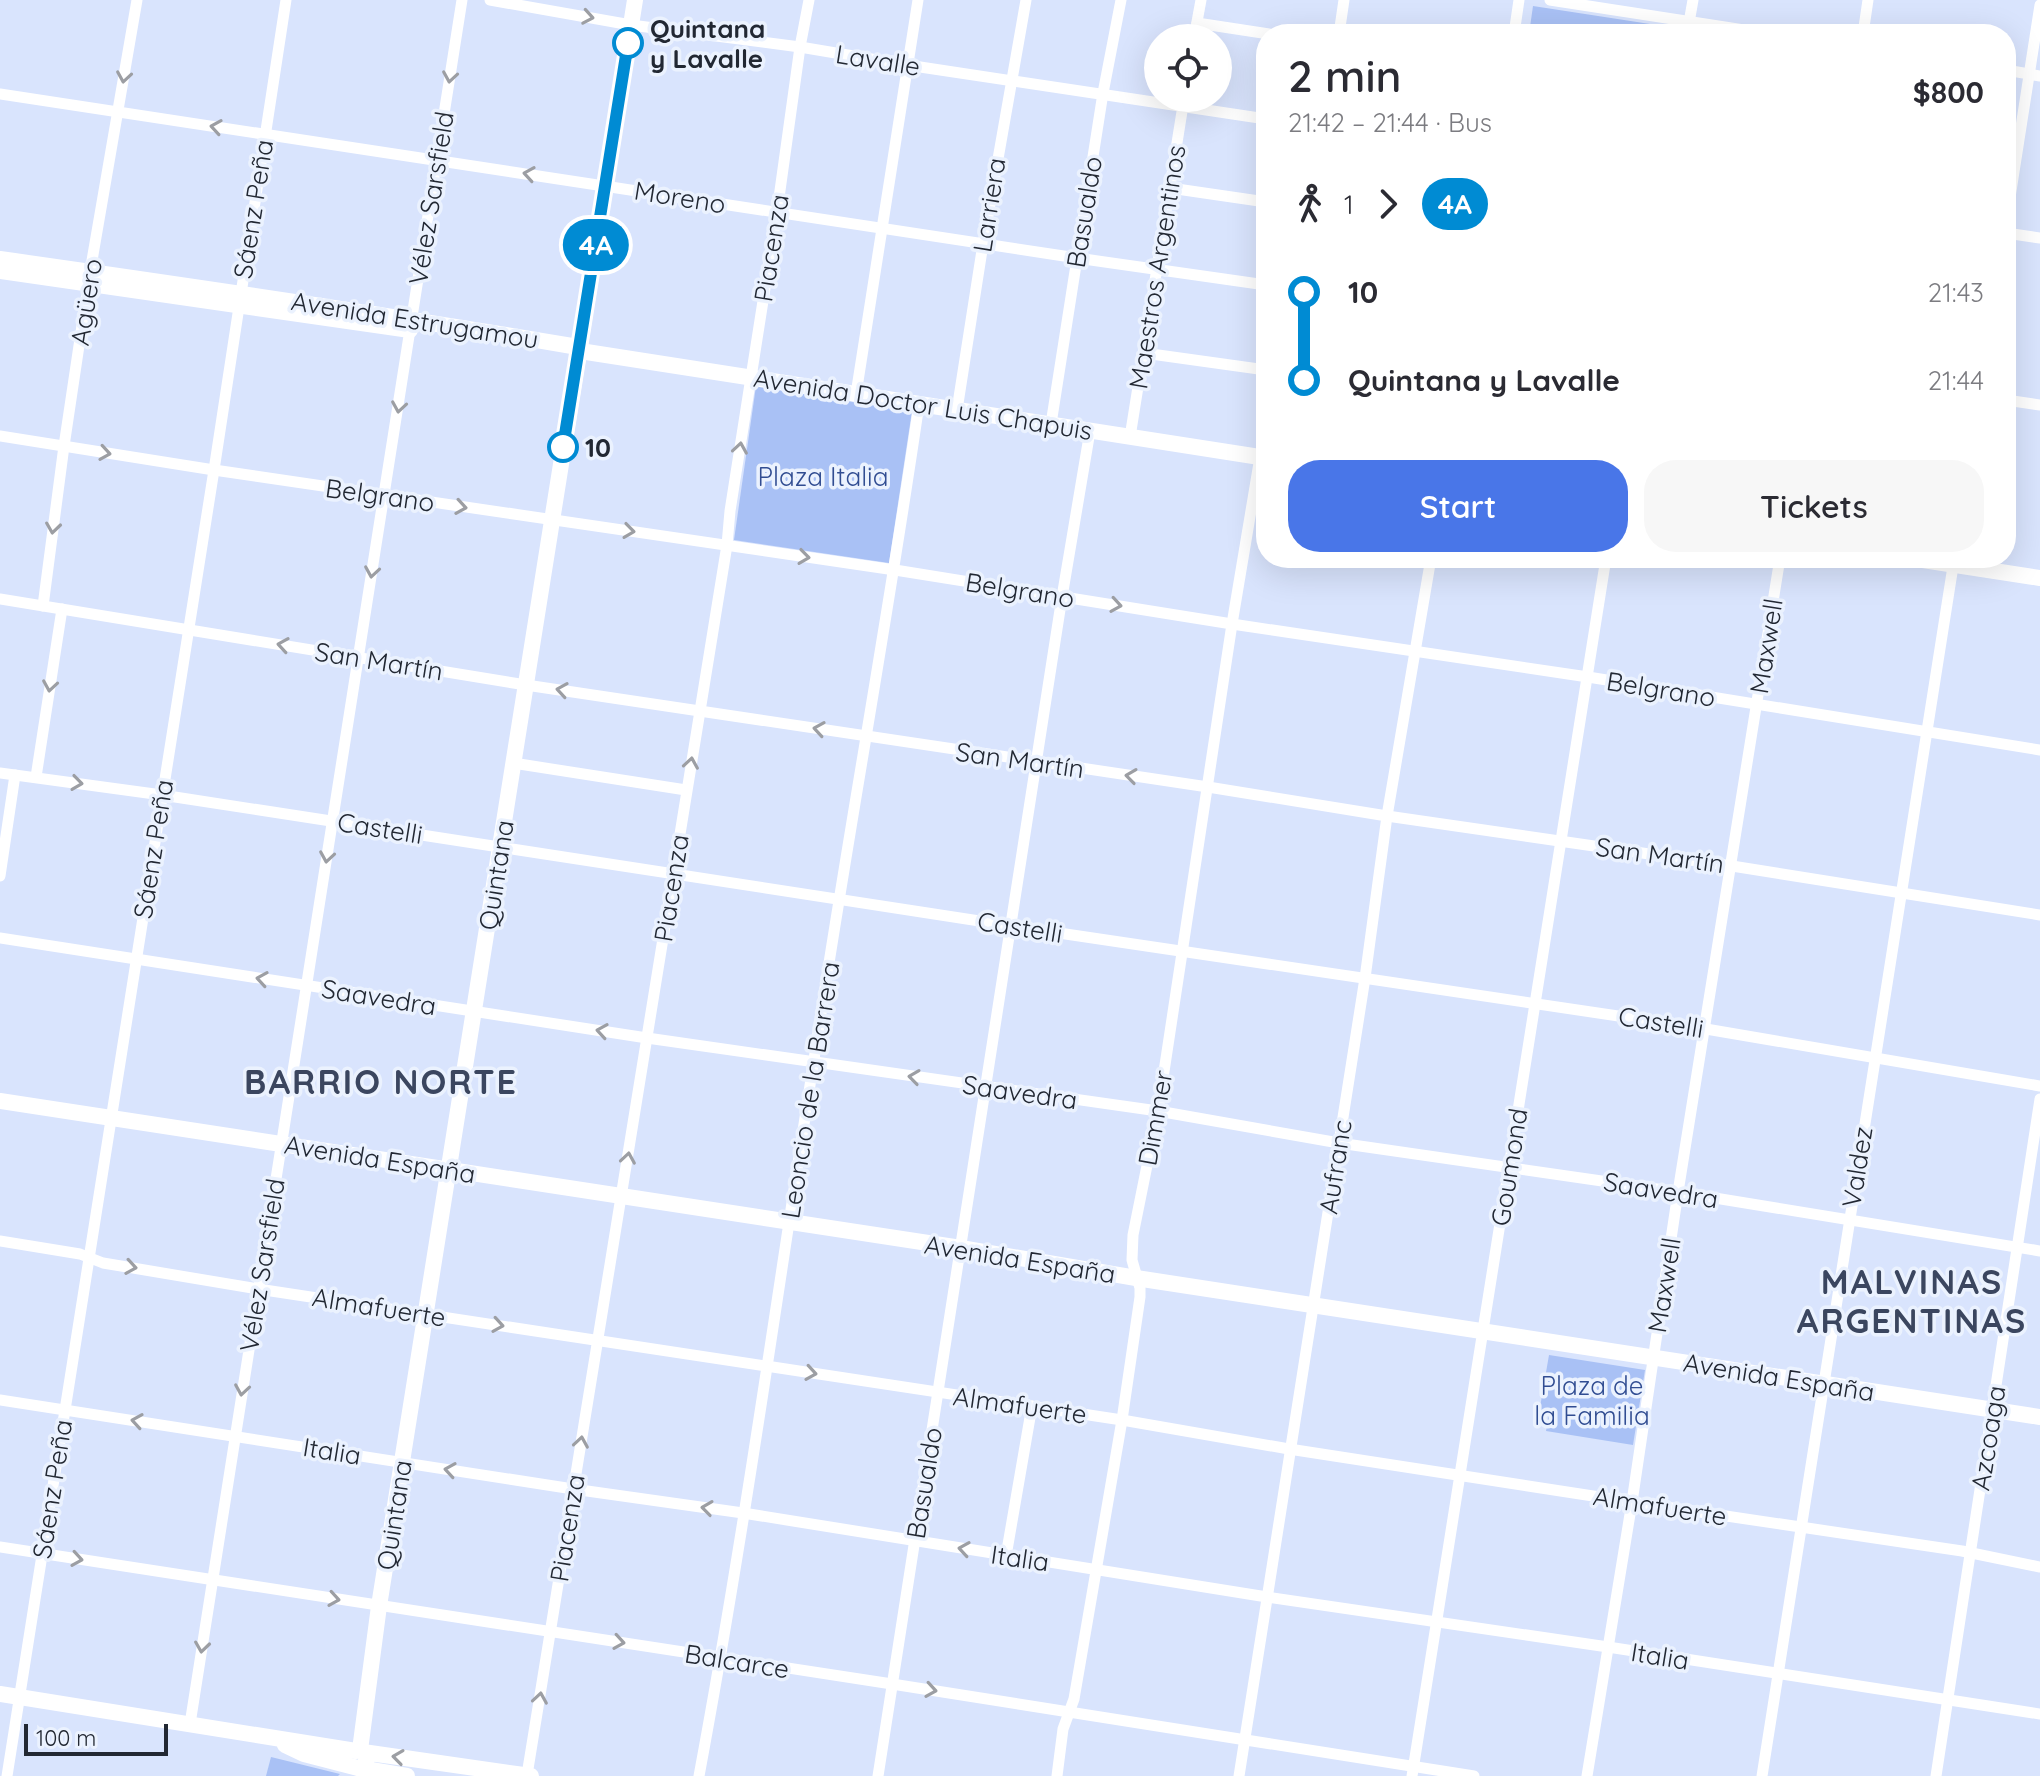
<!DOCTYPE html>
<html lang="en">
<head>
<meta charset="utf-8">
<style>
  :root { --surface:#fff; --page:#f7f7f7; --text:#2b2b33; --muted:#7c7c81; --accent:#4976e8 }
  body { margin:0; font-family:Quicksand,sans-serif; background:var(--page); color:var(--text); height:100vh; display:flex; flex-direction:column; font-size:30px; white-space:nowrap }
  * { box-sizing:border-box; margin:0 }
  p { font-size:26px; color:var(--muted) }
  .icon { flex:none; width:44px; height:44px; fill:none; stroke:currentColor; stroke-width:2; stroke-linecap:round; stroke-linejoin:round }
  .map { position:relative; flex:1; overflow:hidden }
  .panel { position:absolute; left:1256px; top:24px; width:760px; height:544px; display:flex; flex-direction:column; background:var(--surface); border-radius:32px; box-shadow:0 8px 32px #0002 }
  .panel>* { flex:none }
  .badge { padding:0 16px; border-radius:26px; font-size:28px; line-height:52px }
  .buttons { position:absolute; left:1144px; top:24px; display:grid; gap:16px }
  .buttons a { display:grid; place-items:center; width:88px; height:88px; border-radius:50%; background:var(--surface); box-shadow:0 8px 32px #0002; font-size:40px }
  .scale { position:absolute; left:24px; bottom:20px; width:144px; box-sizing:border-box; padding-left:8px; border:4px solid #222833; border-top:0; font-size:22px; line-height:28px; white-space:nowrap; color:#222833; -webkit-text-stroke:6px #ebf2fe; paint-order:stroke }
  .map>.badge { position:absolute; translate:-50% -50%; box-shadow:0 0 0 4px #fff }
  .legs { display:flex; align-items:center; gap:12px; height:88px; padding:0 32px; font-size:26px }
  .legs p { margin-inline-start:auto }
  .summary { display:flex; align-items:center; justify-content:space-between; height:136px; padding:0 32px }
  h1 { font-size:44px; font-weight:600; line-height:60px }
  .cta { display:flex; gap:16px; margin-top:auto; padding:16px 32px }
  .cta a { flex:1; height:92px; border-radius:32px; background:var(--accent); color:#fff; font-size:32px; font-weight:600; line-height:92px; text-align:center }
  .cta a+a { background:var(--page); color:var(--text) }
  ul { padding:0 32px; list-style:none }
  li { display:flex; align-items:center; gap:28px; height:88px; font-size:30px }
  li i { display:grid; place-items:center; width:12px; height:100%; margin:0 10px; background:currentColor }
  li i::after { content:''; width:20px; height:20px; margin:-10px; border:6px solid; border-radius:50%; background:var(--surface) }
  li p { margin-inline-start:auto }
  li:first-child i { background:linear-gradient(#0000 50%,currentColor 0) }
  li:last-child i { background:linear-gradient(currentColor 50%,#0000 0) }
  .map>svg:first-child { display:block }
  .green { fill:#a9c1f5 }
  .lines { fill:none; stroke-linecap:round; stroke-linejoin:round }
  .street { stroke:#fff; stroke-width:11 }
  .secondary { stroke:#fff; stroke-width:16 }
  .oneway { stroke:#9c9ea3 }
  .line-1-casing { stroke:#fff; stroke-width:18 }
  .line-1 { stroke:#008bd3; stroke-width:12 }
  .stop-1-dot { fill:#fff; stroke:#008bd3; stroke-width:4 }
  .labels { text-anchor:middle; dominant-baseline:central; stroke-width:7; stroke-linejoin:round; paint-order:stroke }
  .stop-label { font-size:26px; font-weight:bold; fill:#222833; stroke:#ebf2fe; text-anchor:start }
  .street-label { font-size:26px; fill:#222833; stroke:#ebf2fe }
  .park-label { font-size:26px; fill:#314d92; stroke:#ebf2fe }
  .district-label { font-size:34px; font-weight:bold; letter-spacing:2px; fill:#3b465f; stroke:#ebf2fe }
</style>
</head>
<body>
<div class="map">
<svg width="2040" height="1776" viewBox="0 0 2040 1776">
  <rect width="100%" height="100%" fill="#d9e4fd"/>
  <g class="green">
    <polygon points="1533,6 1676,28 1675,34 1529,34"/>
    <polygon points="756,386 912,411 889,563 734,540"/>
    <polygon points="1549,1355 1645,1370 1633,1445 1546,1431 1549,1415 1539,1413"/>
    <polygon points="271,1757 340,1774 338,1776 266,1776"/>
  </g>
  <g class="lines">
    <g class="street">
      <polyline points="490,0 631,25 800,47 907,65 1266,119"/>
      <polyline points="1550,0 1770,34"/>
      <polyline points="1197,23 1269,34"/>
      <polyline points="1339,34 1344,0"/>
      <polyline points="1514,34 1519,0"/>
      <polyline points="1687,34 1693,0"/>
      <polyline points="1863,34 1868,0"/>
      <polyline points="1194,38 1201,0"/>
      <polyline points="2006,70 2040,76"/>
      <polyline points="0,94 1077,258 1266,285"/>
      <polyline points="1170,188 1266,202"/>
      <polyline points="2006,223 2040,5"/>
      <polyline points="2006,233 2040,238"/>
      <polyline points="1144,353 1266,370"/>
      <polyline points="856,394 918,0"/>
      <polyline points="2006,400 2040,405"/>
      <polyline points="957,410 983,244 1026,0"/>
      <polyline points="1051,424 1103,93 1121,0"/>
      <polyline points="0,436 214,470 895,570 1232,624 1588,677 2040,750"/>
      <polyline points="1130,437 1184,99"/>
      <polyline points="0,599 526,685 1208,787 1387,816 1732,866 2040,915"/>
      <polyline points="43,606 64,446 90,272 137,0"/>
      <polyline points="513,763 686,790"/>
      <polyline points="0,773 162,795 1012,926 1706,1029 2040,1086"/>
      <polyline points="36,777 62,609"/>
      <polyline points="0,876 15,775"/>
      <polyline points="0,938 647,1038 1158,1111 1339,1143 1678,1192 2040,1251"/>
      <polyline points="0,1241 80,1254 103,1263 258,1289 1122,1420 1289,1449 1632,1502 1962,1551 2040,1567"/>
      <polyline points="0,1400 573,1489 743,1513 1267,1597 1608,1647 2040,1714"/>
      <polyline points="0,1547 892,1684 1474,1776"/>
      <polyline points="1006,1556 1032,1406"/>
      <polyline points="190,1724 462,0"/>
      <polyline points="527,1775 727,545 730,511 777,212 800,47 809,0"/>
      <polyline points="7,1776 214,470 286,0"/>
      <path d="M699 1776C743 1540 776 1303 813 1066 846 845 887 625 919 404"/>
      <polyline points="878,1776 1062,597 1090,431"/>
      <polyline points="1057,1776 1063,1729 1074,1699 1122,1420 1140,1297 1140,1288 1132,1260 1133,1235 1158,1111 1232,624 1260,457"/>
      <polyline points="1239,1776 1365,978 1387,816 1431,558"/>
      <polyline points="1412,1776 1606,558"/>
      <polyline points="1587,1776 1632,1502 1678,1192 1780,558"/>
      <polyline points="1762,1776 1954,560"/>
      <polyline points="1936,1776 2040,1099"/>
    </g>
    <g class="secondary">
      <path d="M0 259C191 286 382 314 572 346L580 351 1266 458"/>
      <polyline points="0,271 410,330"/>
      <polyline points="1910,558 2040,578"/>
      <polyline points="0,1101 961,1248 1136,1278 2040,1417"/>
      <polyline points="0,1694 356,1751"/>
      <polyline points="285,1745 304,1754 358,1768 363,1767 367,1759 365,1753 360,1750"/>
      <polyline points="360,1750 379,1606 635,0"/>
      <polyline points="363,1752 531,1776"/>
      <polyline points="359,1768 407,1776"/>
    </g>
  </g>
  <defs><path id="oneway-chevron" d="M-2-3.5L2.5 0L-2 3.5" fill="none" stroke-width="1.6" stroke-linecap="round" stroke-linejoin="round" transform="scale(2)"/></defs>
  <g class="oneway">
    <use href="#oneway-chevron" transform="translate(588 17) rotate(10)"/>
    <use href="#oneway-chevron" transform="translate(124 77) rotate(99)"/>
    <use href="#oneway-chevron" transform="translate(450 77) rotate(99)"/>
    <use href="#oneway-chevron" transform="translate(216 127) rotate(-171)"/>
    <use href="#oneway-chevron" transform="translate(529 174) rotate(-171)"/>
    <use href="#oneway-chevron" transform="translate(399 407) rotate(99)"/>
    <use href="#oneway-chevron" transform="translate(740 448) rotate(-81)"/>
    <use href="#oneway-chevron" transform="translate(105 453) rotate(9)"/>
    <use href="#oneway-chevron" transform="translate(461 507) rotate(9)"/>
    <use href="#oneway-chevron" transform="translate(53 528) rotate(98)"/>
    <use href="#oneway-chevron" transform="translate(629 531) rotate(8)"/>
    <use href="#oneway-chevron" transform="translate(804 557) rotate(8)"/>
    <use href="#oneway-chevron" transform="translate(372 572) rotate(99)"/>
    <use href="#oneway-chevron" transform="translate(1116 605) rotate(9)"/>
    <use href="#oneway-chevron" transform="translate(283 645) rotate(-171)"/>
    <use href="#oneway-chevron" transform="translate(50 686) rotate(99)"/>
    <use href="#oneway-chevron" transform="translate(562 690) rotate(-171)"/>
    <use href="#oneway-chevron" transform="translate(819 729) rotate(-171)"/>
    <use href="#oneway-chevron" transform="translate(691 763) rotate(-81)"/>
    <use href="#oneway-chevron" transform="translate(1131 776) rotate(-172)"/>
    <use href="#oneway-chevron" transform="translate(77 783) rotate(8)"/>
    <use href="#oneway-chevron" transform="translate(327 857) rotate(99)"/>
    <use href="#oneway-chevron" transform="translate(262 979) rotate(-171)"/>
    <use href="#oneway-chevron" transform="translate(602 1031) rotate(-171)"/>
    <use href="#oneway-chevron" transform="translate(914 1077) rotate(-172)"/>
    <use href="#oneway-chevron" transform="translate(628 1158) rotate(-81)"/>
    <use href="#oneway-chevron" transform="translate(131 1267) rotate(9)"/>
    <use href="#oneway-chevron" transform="translate(498 1325) rotate(9)"/>
    <use href="#oneway-chevron" transform="translate(811 1373) rotate(9)"/>
    <use href="#oneway-chevron" transform="translate(242 1390) rotate(99)"/>
    <use href="#oneway-chevron" transform="translate(137 1421) rotate(-171)"/>
    <use href="#oneway-chevron" transform="translate(581 1442) rotate(-81)"/>
    <use href="#oneway-chevron" transform="translate(450 1470) rotate(-171)"/>
    <use href="#oneway-chevron" transform="translate(707 1508) rotate(-172)"/>
    <use href="#oneway-chevron" transform="translate(964 1549) rotate(-171)"/>
    <use href="#oneway-chevron" transform="translate(77 1559) rotate(9)"/>
    <use href="#oneway-chevron" transform="translate(334 1599) rotate(9)"/>
    <use href="#oneway-chevron" transform="translate(619 1642) rotate(9)"/>
    <use href="#oneway-chevron" transform="translate(202 1647) rotate(98)"/>
    <use href="#oneway-chevron" transform="translate(931 1690) rotate(9)"/>
    <use href="#oneway-chevron" transform="translate(540 1698) rotate(-81)"/>
    <use href="#oneway-chevron" transform="translate(398 1757) rotate(-172)"/>
  </g>
  <g class="lines">
    <defs>
      <polyline id="line-1" points="563,447 628,43"/>
    </defs>
    <use href="#line-1" class="line-1-casing"/>
    <use href="#line-1" class="line-1"/>
  </g>
  <g class="stop-1-dot">
    <circle cx="628" cy="43" r="14"/>
    <circle cx="563" cy="447" r="14"/>
  </g>
  <g class="labels">
    <g class="stop-label">
      <text x="650" y="28">Quintana<tspan x="650" dy="30">y Lavalle</tspan></text>
      <text x="585" y="447">10</text>
    </g>
    <g class="street-label">
      <text transform="translate(878 60) rotate(9)">Lavalle</text>
      <text transform="translate(680 197) rotate(9)">Moreno</text>
      <text transform="translate(431 198) rotate(-81)">Vélez Sarsfield</text>
      <text transform="translate(989 205) rotate(-81)">Larriera</text>
      <text transform="translate(253 209) rotate(-81)">Sáenz Peña</text>
      <text transform="translate(1084 212) rotate(-81)">Basualdo</text>
      <text transform="translate(771 248) rotate(-81)">Piacenza</text>
      <text transform="translate(1157 267) rotate(-81)">Maestros Argentinos</text>
      <text transform="translate(86 302) rotate(-81)">Agüero</text>
      <text transform="translate(415 320) rotate(9)">Avenida Estrugamou</text>
      <text transform="translate(923 404) rotate(9)">Avenida Doctor Luis Chapuis</text>
      <text transform="translate(380 495) rotate(8)">Belgrano</text>
      <text transform="translate(1020 590) rotate(9)">Belgrano</text>
      <text transform="translate(1766 646) rotate(-81)">Maxwell</text>
      <text transform="translate(379 661) rotate(9)">San Martín</text>
      <text transform="translate(1661 689) rotate(9)">Belgrano</text>
      <text transform="translate(1020 760) rotate(8)">San Martín</text>
      <text transform="translate(380 828) rotate(9)">Castelli</text>
      <text transform="translate(153 849) rotate(-81)">Sáenz Peña</text>
      <text transform="translate(1660 855) rotate(8)">San Martín</text>
      <text transform="translate(496 875) rotate(-81)">Quintana</text>
      <text transform="translate(671 888) rotate(-81)">Piacenza</text>
      <text transform="translate(1020 927) rotate(9)">Castelli</text>
      <text transform="translate(379 997) rotate(9)">Saavedra</text>
      <text transform="translate(1661 1022) rotate(9)">Castelli</text>
      <text transform="translate(810 1090) rotate(-81)">Leoncio de la Barrera</text>
      <text transform="translate(1020 1092) rotate(8)">Saavedra</text>
      <text transform="translate(1155 1118) rotate(-80)">Dimmer</text>
      <text transform="translate(380 1159) rotate(9)">Avenida España</text>
      <text transform="translate(1335 1167) rotate(-81)">Aufranc</text>
      <text transform="translate(1509 1167) rotate(-81)">Goumond</text>
      <text transform="translate(1857 1167) rotate(-81)">Valdez</text>
      <text transform="translate(1661 1190) rotate(9)">Saavedra</text>
      <text transform="translate(1020 1259) rotate(9)">Avenida España</text>
      <text transform="translate(262 1265) rotate(-81)">Vélez Sarsfield</text>
      <text transform="translate(1664 1285) rotate(-81)">Maxwell</text>
      <text transform="translate(379 1307) rotate(9)">Almafuerte</text>
      <text transform="translate(1779 1377) rotate(9)">Avenida España</text>
      <text transform="translate(1020 1405) rotate(8)">Almafuerte</text>
      <text transform="translate(1988 1438) rotate(-81)">Azcoaga</text>
      <text transform="translate(332 1451) rotate(9)">Italia</text>
      <text transform="translate(924 1483) rotate(-81)">Basualdo</text>
      <text transform="translate(52 1489) rotate(-81)">Sáenz Peña</text>
      <text transform="translate(1660 1506) rotate(9)">Almafuerte</text>
      <text transform="translate(394 1515) rotate(-81)">Quintana</text>
      <text transform="translate(567 1528) rotate(-81)">Piacenza</text>
      <text transform="translate(1020 1558) rotate(8)">Italia</text>
      <text transform="translate(1660 1656) rotate(9)">Italia</text>
      <text transform="translate(737 1661) rotate(9)">Balcarce</text>
    </g>
    <g class="park-label">
      <text x="823" y="476">Plaza Italia</text>
      <text x="1592" y="1385">Plaza de<tspan x="1592" dy="30">la Familia</tspan></text>
    </g>
    <g class="district-label">
      <text x="381" y="1081">BARRIO NORTE</text>
      <text x="1912" y="1281">MALVINAS<tspan x="1912" dy="39">ARGENTINAS</tspan></text>
    </g>
  </g>
</svg>
<div class="buttons">
<a><svg class="icon" aria-label="locate" viewBox="0 0 24 24"><circle cx="12" cy="12" r="6"/><path d="M12 2v4M12 18v4M2 12h4M18 12h4"/></svg></a>
</div>
<div class="scale">100 m</div>
<b class="badge" style="left:596px;top:245px;background:#008bd3;color:#fff">4A</b>
<section class="panel">
<div class="summary"><div><h1>2 min</h1><p>21:42 – 21:44 · Bus</p></div><b>$800</b></div>
<div class="legs"><svg class="icon" aria-label="walk" viewBox="0 0 24 24"><circle cx="13" cy="4" r="2"/><path d="M13 8l-2 6 4 7M11 14l-3 7M7 12l3-4h3l4 4"/></svg>1<svg class="icon" aria-label="forward" viewBox="0 0 24 24"><path d="M9 5l7 7-7 7"/></svg><b class="badge" style="background:#008bd3;color:#fff">4A</b></div>
<ul>
<li><i style="color:#008bd3"></i><b>10</b><p>21:43</p></li>
<li><i style="color:#008bd3"></i><b>Quintana y Lavalle</b><p>21:44</p></li>
</ul>
<div class="cta"><a>Start</a><a>Tickets</a></div>
</section>
</div>
</body>
</html>
